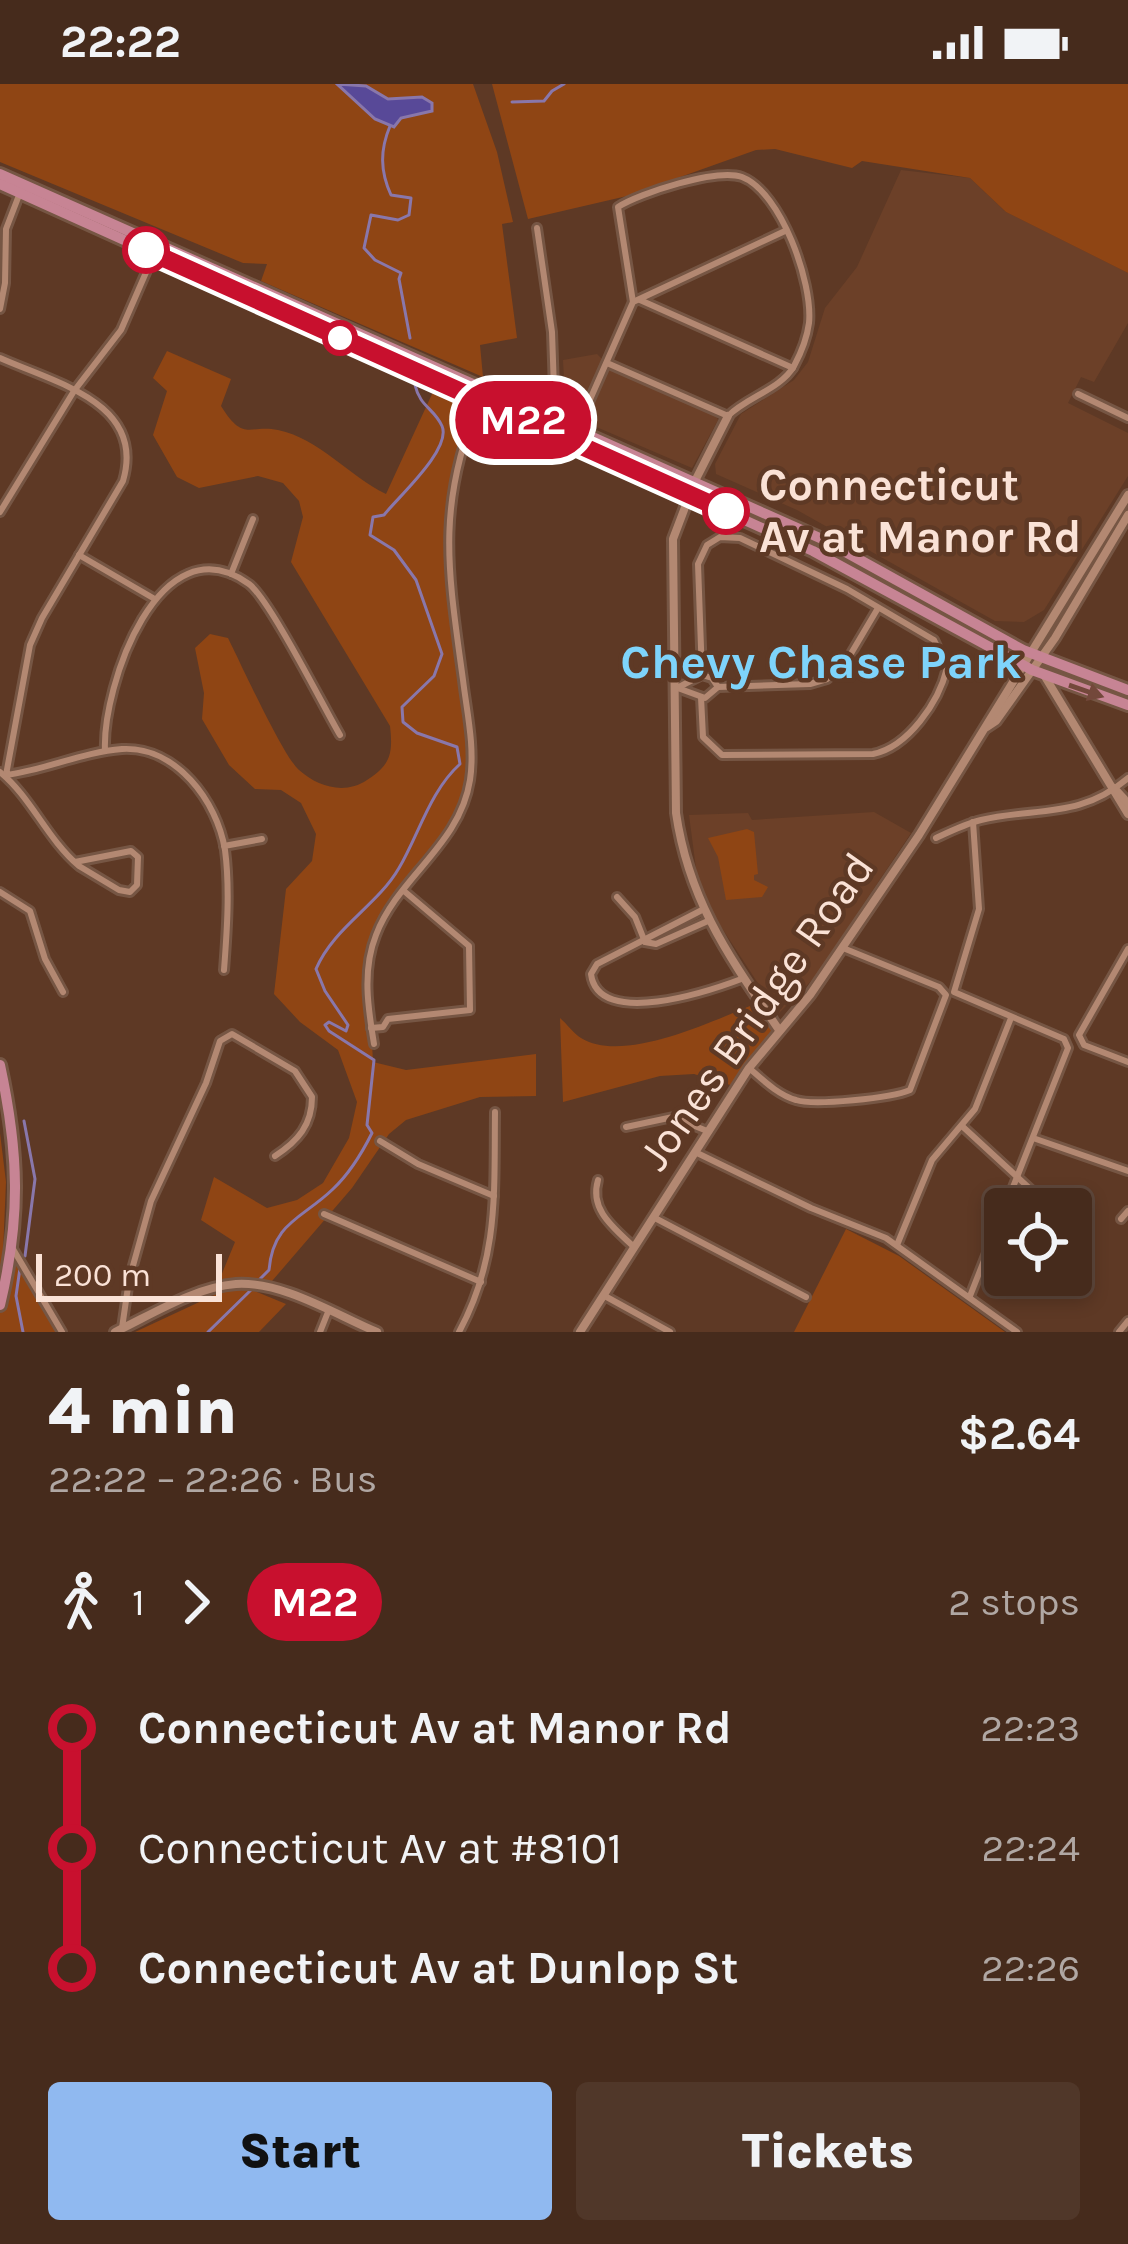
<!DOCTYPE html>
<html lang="en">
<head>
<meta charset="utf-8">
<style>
  :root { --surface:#462b1c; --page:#503729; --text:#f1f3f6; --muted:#b0a7a3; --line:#5e473b; --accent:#90b9f0 }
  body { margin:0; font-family:Karla,sans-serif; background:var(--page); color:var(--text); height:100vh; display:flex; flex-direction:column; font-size:45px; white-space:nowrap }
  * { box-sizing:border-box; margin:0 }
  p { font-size:39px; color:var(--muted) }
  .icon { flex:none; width:66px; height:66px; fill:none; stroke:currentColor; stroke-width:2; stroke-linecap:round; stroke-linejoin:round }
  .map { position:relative; height:1248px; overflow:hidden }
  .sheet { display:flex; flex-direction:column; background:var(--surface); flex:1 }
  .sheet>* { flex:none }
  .badge { padding:0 24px; border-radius:39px; font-size:42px; line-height:78px }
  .buttons { position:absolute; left:984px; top:1104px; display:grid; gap:24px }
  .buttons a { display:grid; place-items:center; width:108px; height:108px; border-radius:12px; background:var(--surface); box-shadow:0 6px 18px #0003,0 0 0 3px var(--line); font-size:60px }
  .scale { position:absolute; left:36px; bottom:30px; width:186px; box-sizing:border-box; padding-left:12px; border:6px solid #fae2d6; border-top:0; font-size:33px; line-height:42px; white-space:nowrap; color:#fae2d6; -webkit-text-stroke:9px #5e3925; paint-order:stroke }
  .map>.badge { position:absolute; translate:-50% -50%; box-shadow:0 0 0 6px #fff }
  .legs { display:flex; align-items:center; gap:18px; height:132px; padding:0 48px; font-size:39px }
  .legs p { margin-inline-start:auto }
  .overview { display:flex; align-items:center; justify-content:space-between; height:204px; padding:0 48px }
  h1 { font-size:66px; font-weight:800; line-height:90px }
  .action { display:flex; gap:24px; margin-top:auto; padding:24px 48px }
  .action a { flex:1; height:138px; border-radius:12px; background:var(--accent); color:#111; font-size:48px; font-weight:800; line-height:138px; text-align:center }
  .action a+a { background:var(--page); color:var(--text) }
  ul { padding:0 48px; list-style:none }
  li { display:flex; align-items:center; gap:42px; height:120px; font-size:45px }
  li i { display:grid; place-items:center; width:18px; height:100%; margin:0 15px; background:currentColor }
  li i::after { content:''; width:30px; height:30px; margin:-15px; border:9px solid; border-radius:50%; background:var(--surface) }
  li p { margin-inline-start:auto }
  li:first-child i { background:linear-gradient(#0000 50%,currentColor 0) }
  li:last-child i { background:linear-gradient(currentColor 50%,#0000 0) }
  .status { display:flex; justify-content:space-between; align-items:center; height:84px; padding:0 60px; background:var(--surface); direction:ltr }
  .status svg { height:33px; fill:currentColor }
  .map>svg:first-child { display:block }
  .built { fill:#6c4028 }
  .green { fill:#8f4514 }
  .water { fill:#584998; stroke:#8977ab; stroke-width:3 }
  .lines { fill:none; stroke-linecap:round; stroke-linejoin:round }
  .stream { stroke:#8977ab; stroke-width:3 }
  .street-casing { stroke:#765644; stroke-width:12 }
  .secondary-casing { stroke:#765644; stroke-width:14 }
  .primary-casing { stroke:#765644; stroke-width:16 }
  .street { stroke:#b38872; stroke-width:6 }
  .secondary { stroke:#b38872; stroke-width:8 }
  .primary { stroke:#c78494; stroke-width:10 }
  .oneway { fill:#73483b }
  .line-1-casing { stroke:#fff; stroke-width:27 }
  .line-1 { stroke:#c8102e; stroke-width:18 }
  .stop-1-dot { fill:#fff; stroke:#c8102e; stroke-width:6 }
  .labels { text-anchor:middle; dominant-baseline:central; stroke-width:9; stroke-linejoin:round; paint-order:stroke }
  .stop-label { font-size:45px; font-weight:bold; fill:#fae2d6; stroke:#5e3925; text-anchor:start }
  .street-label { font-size:45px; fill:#fae2d6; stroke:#5e3925 }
  .neighbourhood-label { font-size:48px; font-weight:bold; fill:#7ed4fb; stroke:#5e3925 }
</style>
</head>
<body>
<div class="status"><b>22:22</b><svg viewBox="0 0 49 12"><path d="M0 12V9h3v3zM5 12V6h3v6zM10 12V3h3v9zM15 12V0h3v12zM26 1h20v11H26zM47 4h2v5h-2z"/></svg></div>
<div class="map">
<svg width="1128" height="1248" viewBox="0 0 1128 1248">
  <rect width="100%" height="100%" fill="#5e3925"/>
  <g class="built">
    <polygon points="901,86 970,94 1006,128 1128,189 1128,239 1094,298 1081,293 1068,319 1128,349 1128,392 1044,526 1024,538 995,537 797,426 716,390 715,380 741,330 794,296 808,278 825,224 857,183"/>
    <polygon points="597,270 602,275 601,281 716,331 718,336 692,384 566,330 563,276"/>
    <polygon points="874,728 911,749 814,894 778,930 716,835 697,792 689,731 748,729 752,736"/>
  </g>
  <g class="green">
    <polygon points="0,0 473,0 497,68 513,138 502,140 517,254 480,261 483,293 261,197 267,180 243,179 0,78"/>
    <polygon points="492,0 1128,0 1128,189 1006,128 970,94 862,77 852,84 775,65 756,66 627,112 528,135"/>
    <path d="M167 267 231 295 221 322C244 359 249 340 278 346 320 355 349 392 386 410L438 297 479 317 451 405 447 439 472 677 461 730 383 835 368 886 373 978 406 986 536 970V1012L480 1013 406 1036 389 1050 352 1104 266 1204 243 1200 216 1204 235 1158 201 1136 214 1093 267 1124 297 1116 323 1099 349 1054 357 1018 338 966 300 938 274 910 286 805 312 777 316 750 301 719 281 706 255 705 229 681 202 635 204 609 195 564 210 550 228 554C241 580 283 672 299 686 318 703 345 711 367 696 391 681 393 669 390 642L291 478 303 433 299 417 283 399 258 392 199 404 177 393 153 351 167 307 153 294Z"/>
    <polygon points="747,745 754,748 758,790 754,791 754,796 768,803 762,813 726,816 718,773 708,754"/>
    <path d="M760 918 779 946 737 1003 694 990 660 992 563 1018 560 934C567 940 574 950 581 954 624 981 716 935 760 918Z"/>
    <path d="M0 1049 6 1098 3 1168C24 1174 47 1227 59 1248H0Z"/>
    <polygon points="846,1145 899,1172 1005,1248 794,1248"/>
    <polygon points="250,1205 286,1220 259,1248 135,1248 223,1207"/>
  </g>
  <polygon class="water" points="337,0 366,2 388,15 422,13 432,19 432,27 401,34 394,43 375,35"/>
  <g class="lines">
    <g class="stream">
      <polyline points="512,18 544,17 552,7 564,0"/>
      <path d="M390 42C380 66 380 87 391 111L411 114 409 131 398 136 371 131 364 164 375 176 401 189 399 195 410 254"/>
      <polyline points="24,1037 35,1095 25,1172"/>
      <polyline points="20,1184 16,1212 23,1248"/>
      <path d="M258 1197 269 1186C273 1138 302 1135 333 1105 349 1090 362 1069 372 1049L367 1041 374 976 329 947 325 941 329 938 346 947 348 941 325 907 316 885C334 843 377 822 399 784 419 750 430 707 460 680L457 663 417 649 403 638 402 623 434 592 442 570 416 496 394 466 370 451 373 433 384 431C398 413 452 365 442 342 434 324 420 323 415 301"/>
      <polyline points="208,1248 252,1205"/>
    </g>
    <defs>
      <g id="street">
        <polyline points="537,144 552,248 555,334"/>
        <polyline points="640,216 793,284"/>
        <polyline points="0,225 5,199 6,145 21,106"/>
        <path d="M0 274C56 299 146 319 123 397L42 534 30 561 6 691C45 686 83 668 122 665 176 662 217 717 225 766 230 804 227 847 224 886"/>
        <path d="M607 279 728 332C747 313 781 305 794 282 801 269 807 254 809 239 813 199 781 108 742 93 717 84 640 109 618 123L633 218"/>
        <polyline points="1078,310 1128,334"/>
        <polyline points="577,345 633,218 785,147"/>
        <polyline points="0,428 74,307 121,246 154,170"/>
        <polyline points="79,471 153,514"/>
        <polyline points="231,490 253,435"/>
        <polyline points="675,603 705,614 718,603 810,600 827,595 846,578 878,524"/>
        <polyline points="679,603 702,591 712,594 718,603"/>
        <path d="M701 613 703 653 722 671 873 670C908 663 939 618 947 584L934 556 847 505 740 454 720 453 707 461 698 480 702 591"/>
        <path d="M105 667C102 603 159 435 249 500 270 516 323 622 340 651"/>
        <path d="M0 688C31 713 47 755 79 782L119 806 130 808 137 801 138 773 131 767 75 778"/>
        <path d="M936 754C951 747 965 740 981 736 1037 723 1080 735 1128 694"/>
        <polyline points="224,762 262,755"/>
        <polyline points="0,808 30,827 45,875 63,908"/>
        <polyline points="617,813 635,833 645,858"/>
        <path d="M702 826 597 880 591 890C598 945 710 907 744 894"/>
        <polyline points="645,858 656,860 708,837"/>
        <polyline points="1128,865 1079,951 1084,961 1128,978"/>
        <polyline points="371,944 383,943 388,935 470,926 469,862 404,807"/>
        <path d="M374 960C368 924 362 886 376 851 398 793 460 761 470 696 475 663 467 629 463 596 448 486 436 423 479 317"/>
        <path d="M749 984C763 996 778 1011 796 1016 814 1022 892 1014 910 1006L946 911 939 903 843 864"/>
        <polyline points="962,1042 1052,1125"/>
        <polyline points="626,1043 673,1033 707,1047"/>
        <polyline points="1033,1054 1128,1087"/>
        <polyline points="380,1057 418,1080 494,1112"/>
        <polyline points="695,1068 811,1124 886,1154 1017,1248"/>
        <path d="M598 1096C589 1126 614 1144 634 1163"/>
        <polyline points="324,1130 481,1198"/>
        <polyline points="653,1133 806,1213"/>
        <polyline points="1121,1135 1128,1127"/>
        <polyline points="1071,1147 1078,1171"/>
        <polyline points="897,1161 932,1076 975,1025 1011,934"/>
        <polyline points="13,1165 62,1248"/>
        <polyline points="603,1211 670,1248"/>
        <polyline points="970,1212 1068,964 1064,955 954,908 979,825 973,738"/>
        <path d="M122 1244 129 1196 151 1117 206 999 220 957 232 950 295 987 312 1013C312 1041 298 1057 275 1072"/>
        <polyline points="320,1248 328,1228"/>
        <path d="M459 1248C499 1174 494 1109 495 1028"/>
        <polyline points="1119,1248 1128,1237"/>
      </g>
      <g id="secondary">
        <path d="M728 332 695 397 673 455 676 729C689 818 730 874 779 946"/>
        <polyline points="1044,591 1128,730"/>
        <polyline points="987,643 996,637 1055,554 1128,431"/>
        <polyline points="1114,704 1128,719"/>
        <path d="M115 1248C151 1231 195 1203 236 1200 283 1197 336 1231 377 1248"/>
        <polyline points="580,1248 749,984 810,911 919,751 1128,411"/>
      </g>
      <g id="primary">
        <polyline points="0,90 822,455 1023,566 1128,606"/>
        <polyline points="0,100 813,467 1032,586 1128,621"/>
        <path d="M0 981C19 1069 21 1134 0 1221"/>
      </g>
    </defs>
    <use href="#street" class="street-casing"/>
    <use href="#secondary" class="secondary-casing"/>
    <use href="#primary" class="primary-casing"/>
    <use href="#street" class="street"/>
    <use href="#secondary" class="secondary"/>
    <use href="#primary" class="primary"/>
  </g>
  <defs><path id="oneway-solid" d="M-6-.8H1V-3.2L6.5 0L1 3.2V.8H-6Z" transform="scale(3)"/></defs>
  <use class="oneway" href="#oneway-solid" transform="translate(1086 607) rotate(19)"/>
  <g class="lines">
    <defs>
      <polyline id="line-1" points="146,166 726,427"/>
    </defs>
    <use href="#line-1" class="line-1-casing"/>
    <use href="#line-1" class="line-1"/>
  </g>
  <g class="stop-1-dot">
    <circle cx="146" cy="166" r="21"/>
    <circle cx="340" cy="254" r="15"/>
    <circle cx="726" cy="427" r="21"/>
  </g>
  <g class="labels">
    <g class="stop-label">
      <text x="759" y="401">Connecticut<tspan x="759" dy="52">Av at Manor Rd</tspan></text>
    </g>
    <g class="street-label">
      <text transform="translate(756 927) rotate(-55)">Jones Bridge Road</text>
    </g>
    <g class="neighbourhood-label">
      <text x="821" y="578">Chevy Chase Park</text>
    </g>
  </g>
</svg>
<div class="buttons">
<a><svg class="icon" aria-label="locate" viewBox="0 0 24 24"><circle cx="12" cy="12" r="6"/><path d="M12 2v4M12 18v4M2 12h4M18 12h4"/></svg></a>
</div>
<div class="scale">200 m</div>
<b class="badge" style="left:523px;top:336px;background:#c8102e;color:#fff">M22</b>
</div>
<section class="sheet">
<div class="overview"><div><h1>4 min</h1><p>22:22 – 22:26 · Bus</p></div><b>$2.64</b></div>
<div class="legs"><svg class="icon" aria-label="walk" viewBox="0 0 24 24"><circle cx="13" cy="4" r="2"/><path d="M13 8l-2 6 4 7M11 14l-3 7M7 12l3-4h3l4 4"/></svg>1<svg class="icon" aria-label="forward" viewBox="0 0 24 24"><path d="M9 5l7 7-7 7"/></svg><b class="badge" style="background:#c8102e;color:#fff">M22</b><p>2 stops</p></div>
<ul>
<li><i style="color:#c8102e"></i><b>Connecticut Av at Manor Rd</b><p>22:23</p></li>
<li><i style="color:#c8102e"></i><span>Connecticut Av at #8101</span><p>22:24</p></li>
<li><i style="color:#c8102e"></i><b>Connecticut Av at Dunlop St</b><p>22:26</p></li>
</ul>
<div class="action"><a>Start</a><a>Tickets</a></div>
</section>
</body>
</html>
